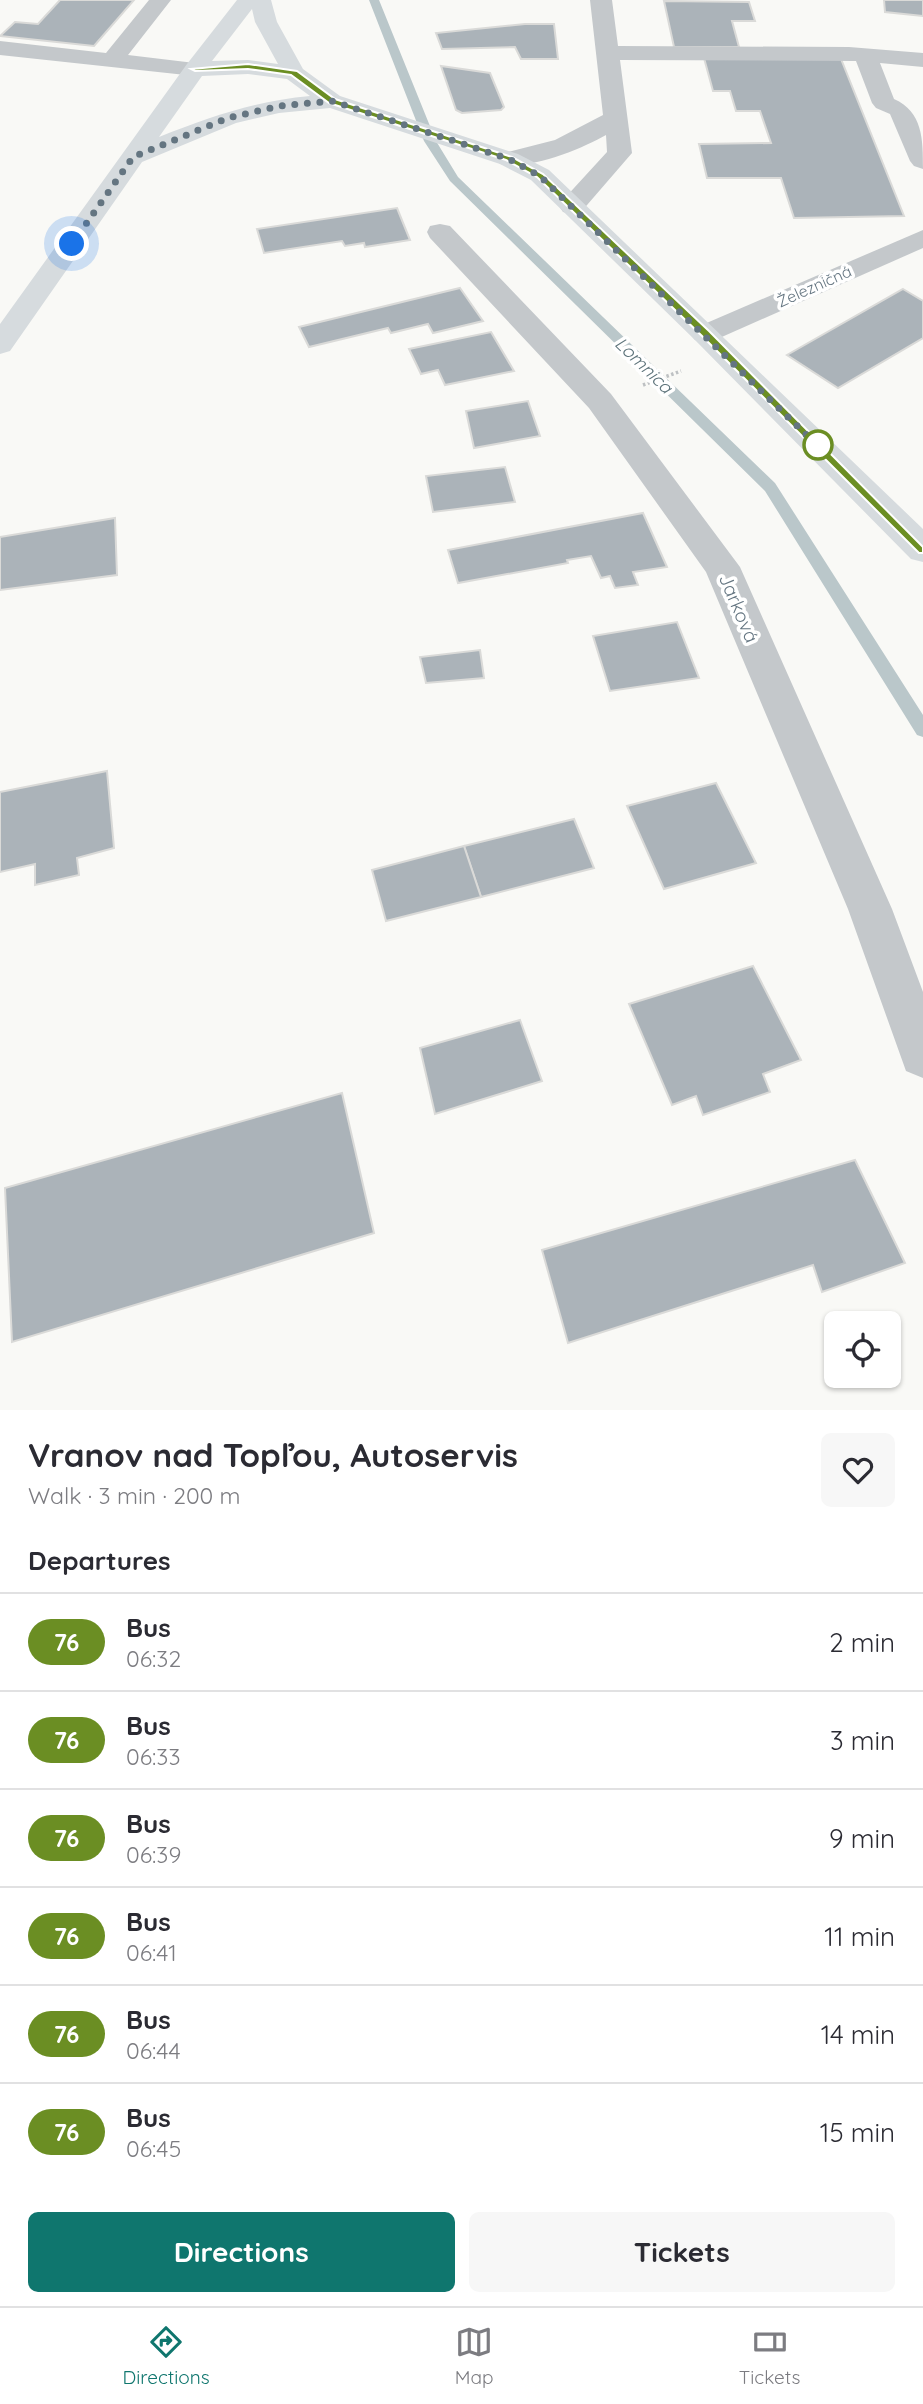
<!DOCTYPE html>
<html lang="en">
<head>
<meta charset="utf-8">
<style>
  :root { --surface:#fff; --page:#f7f7f7; --text:#2b2b33; --muted:#7c7c81; --line:#e1e1e2; --accent:#0f766e }
  body { margin:0; font-family:Quicksand,sans-serif; background:var(--page); color:var(--text); height:100vh; display:flex; flex-direction:column; font-size:26px; white-space:nowrap }
  * { box-sizing:border-box; margin:0 }
  p { font-size:23px; color:var(--muted) }
  .icon { flex:none; width:38px; height:38px; fill:none; stroke:currentColor; stroke-width:2; stroke-linecap:round; stroke-linejoin:round }
  .map { position:relative; height:1410px; overflow:hidden }
  .details { display:flex; flex-direction:column; background:var(--surface); flex:1 }
  .details>* { flex:none }
  .badge { padding:0 14px; border-radius:23px; font-size:24px; line-height:46px }
  .controls { position:absolute; left:824px; top:1311px; display:grid; gap:14px }
  .controls a { display:grid; place-items:center; width:77px; height:77px; border-radius:10px; background:var(--surface); box-shadow:0 2px 5px #0004; font-size:35px }
  .you { position:absolute; width:35px; height:35px; margin:-18px; border:5px solid #fff; border-radius:50%; background:#1a73e8; box-shadow:0 0 0 10px #1a73e833 }
  .map>.badge { position:absolute; translate:-50% -50%; box-shadow:0 0 0 4px #fff }
  h2 { padding:0 28px; font-size:26px; line-height:63px }
  .round { display:grid; place-items:center; flex:none; width:74px; height:74px; border-radius:10px; background:var(--page) }
  .headline { display:flex; align-items:center; justify-content:space-between; height:119px; padding:0 28px }
  h1 { font-size:33px; font-weight:800; line-height:52px }
  .button { display:flex; gap:14px; margin-top:auto; padding:14px 28px }
  .button a { flex:1; height:80px; border-radius:10px; background:var(--accent); color:#fff; font-size:28px; font-weight:800; line-height:80px; text-align:center }
  .button a+a { background:var(--page); color:var(--text) }
  ul { padding:0; list-style:none }
  li { display:flex; align-items:center; gap:21px; height:98px; padding:0 28px; border-top:2px solid var(--line) }
  li div { flex:1 }
  li b { display:block; font-size:26px }
  li em { font-style:normal }
  li .badge { min-width:77px; font-weight:700; text-align:center }
  .dock { display:flex; justify-content:space-around; align-items:center; height:98px; border-top:2px solid var(--line); background:var(--surface); font-size:19px; color:var(--muted) }
  .dock a { display:grid; justify-items:center; gap:4px }
  .dock .current { color:var(--accent) }
  .map>svg:first-child { display:block }
  .lines { fill:none; stroke-linecap:round; stroke-linejoin:round }
  .stream { fill:#bac7ca; fill-rule:evenodd }
  .building { fill:#abb3b9; stroke:#dadad8; stroke-width:2 }
  .path { stroke:#bec1c3; stroke-width:3.5; stroke-dasharray:2.5 2.5; stroke-linecap:butt }
  .minor { fill:#c4c8cb; fill-rule:evenodd }
  .major { fill:#d6dbde; fill-rule:evenodd }
  .line { fill:#6b8e23; stroke:#fff; stroke-width:2 }
  .walk { stroke:#647581; stroke-width:7; stroke-dasharray:0 12.6 }
  .stop-dot { fill:#fff; stroke:#6b8e23; stroke-width:3.5 }
  .labels { text-anchor:middle; dominant-baseline:central; stroke-width:7; stroke-linejoin:round; paint-order:stroke }
  .far-street-label { font-size:16px; fill:#647581; stroke:#fff }
  .far-water-label { font-size:18px; font-style:italic; fill:#5e747b; stroke:#fff }
  .street-label { font-size:19px; fill:#647581; stroke:#fff }
</style>
</head>
<body>
<div class="map">
<svg width="923" height="1410" viewBox="0 0 923 1410">
  <rect width="100%" height="100%" fill="#f9f9f6"/>
  <g class="lines">
    <polygon class="stream" points="369,0 379,0 436,141 458,177 775,483 923,715 923,737 917,735 765,491 450,181 424,141"/>
  </g>
  <g class="building">
    <polygon points="60,0 134,0 94,46 0,36 15,22 38,24"/>
    <polygon points="884,0 923,0 923,16 885,12"/>
    <polygon points="664,1 749,2 755,21 732,21 739,47 674,47"/>
    <polygon points="525,24 554,24 558,59 521,59 515,47 442,49 436,33"/>
    <polygon points="704,58 841,59 904,216 794,218 781,178 707,178 699,144 771,143 760,111 736,111 730,91 713,91"/>
    <polygon points="441,66 490,73 504,107 501,110 462,113 456,110"/>
    <polygon points="397,208 410,240 365,247 364,243 345,246 342,241 264,253 257,229"/>
    <polygon points="460,288 483,321 433,333 428,324 391,333 388,328 309,347 299,327"/>
    <polygon points="903,289 923,301 923,338 838,388 787,355"/>
    <polygon points="491,332 514,371 445,385 438,370 421,374 409,349"/>
    <polygon points="528,401 540,436 474,448 466,411"/>
    <polygon points="505,467 515,502 433,512 426,476"/>
    <polygon points="643,513 667,567 633,572 638,585 615,588 610,576 601,578 591,556 567,560 568,563 458,583 448,550"/>
    <polygon points="115,518 117,575 0,590 0,537"/>
    <polygon points="677,622 699,678 610,691 593,636"/>
    <polygon points="480,650 484,678 426,683 420,657"/>
    <polygon points="107,771 114,848 77,858 79,875 35,885 35,864 0,872 0,792"/>
    <polygon points="716,783 756,863 664,889 627,806"/>
    <polygon points="574,819 594,868 481,897 464,846"/>
    <polygon points="464,846 481,897 386,921 372,870"/>
    <polygon points="753,966 801,1060 763,1074 770,1092 703,1115 696,1096 672,1105 629,1004"/>
    <polygon points="520,1020 542,1081 435,1114 420,1048"/>
    <polygon points="342,1093 374,1233 12,1342 5,1188"/>
    <polygon points="855,1160 905,1263 822,1292 813,1265 568,1343 542,1250"/>
  </g>
  <g class="lines">
    <polyline class="path" points="643,385 681,371"/>
    <g class="minor">
      <polygon points="149,0 171,0 128,55 203,64 206,69 203,74 195,76 0,55 0,41 106,53"/>
      <path d="M590 0H612L618 46 849 47 923 53V67L880 63 894 99C923 112 923 139 923 169L914 166 910 161 890 114 876 108 872 103 856 61 620 60 632 153 581 212 572 214 563 212 559 206 563 200 607 152 606 135C582 149 527 171 500 164L496 159 500 154 555 140 603 115Z"/>
      <polygon points="440,224 450,226 611,394 740,567 892,909 923,992 923,1078 906,1071 848,909 706,572 589,408 430,238 427,232 430,226"/>
      <polygon points="923,230 923,248 715,340 705,343 695,340 690,334 695,328"/>
    </g>
    <path class="major" d="M237 0H271L277 22 303 69 340 96 518 154 549 170 923 529V562L911 559 695 340 531 180 500 164 330 108 279 113 236 123 142 162 10 351 0 354V324L187 64ZM252 9 255 22 278 64 248 60 212 61ZM248 74 287 79 310 96C255 101 210 117 159 137L202 76Z"/>
  </g>
  <polygon class="line" points="248,64 297,71 335,99 512,157 543,174 709,331 923,547 923,553 919,553 702,336 537,177 506,160 329,103 291,75 248,69 195,71 191,69"/>
  <g class="lines">
    <polyline class="walk" points="72,244 133,157 228,118 279,106 332,101 509,159 540,176 824,452 818,445"/>
  </g>
  <circle class="stop-dot" cx="818" cy="445" r="14"/>
  <g class="labels">
    <g class="far-street-label">
      <text transform="translate(814 286) rotate(-24)">Železničná</text>
    </g>
    <g class="far-water-label">
      <text transform="translate(644 365) rotate(44)">Lomnica</text>
    </g>
    <g class="street-label">
      <text transform="translate(739 608) rotate(67)">Jarková</text>
    </g>
  </g>
</svg>
<div class="controls">
<a><svg class="icon" aria-label="locate" viewBox="0 0 24 24"><circle cx="12" cy="12" r="6"/><path d="M12 2v4M12 18v4M2 12h4M18 12h4"/></svg></a>
</div>
<div class="you" style="left:72px;top:244px"></div>
</div>
<section class="details">
<div class="headline"><div><h1>Vranov nad Topľou, Autoservis</h1><p>Walk · 3 min · 200 m</p></div><a class="round"><svg class="icon" aria-label="heart" viewBox="0 0 24 24"><path d="M12 20l-8-8c-3-5 5-10 8-4 3-6 11-1 8 4z"/></svg></a></div>
<h2>Departures</h2>
<ul>
<li><span class="badge" style="background:#6b8e23;color:#fff">76</span><div><b>Bus</b><p>06:32</p></div><em>2 min</em></li>
<li><span class="badge" style="background:#6b8e23;color:#fff">76</span><div><b>Bus</b><p>06:33</p></div><em>3 min</em></li>
<li><span class="badge" style="background:#6b8e23;color:#fff">76</span><div><b>Bus</b><p>06:39</p></div><em>9 min</em></li>
<li><span class="badge" style="background:#6b8e23;color:#fff">76</span><div><b>Bus</b><p>06:41</p></div><em>11 min</em></li>
<li><span class="badge" style="background:#6b8e23;color:#fff">76</span><div><b>Bus</b><p>06:44</p></div><em>14 min</em></li>
<li><span class="badge" style="background:#6b8e23;color:#fff">76</span><div><b>Bus</b><p>06:45</p></div><em>15 min</em></li>
</ul>
<div class="button"><a>Directions</a><a>Tickets</a></div>
</section>
<nav class="dock">
<a class="current"><svg class="icon" aria-label="directions" viewBox="0 0 24 24"><path d="M12 3l9 9-9 9-9-9zM9 14v-3h6M13 9l2 2-2 2"/></svg>Directions</a>
<a><svg class="icon" aria-label="map" viewBox="0 0 24 24"><path d="M3 6l6-2 6 2 6-2v14l-6 2-6-2-6 2zM9 4v14M15 6v14"/></svg>Map</a>
<a><svg class="icon" aria-label="tickets" viewBox="0 0 24 24"><path d="M3 7h18v10H3zM15 7v10"/></svg>Tickets</a>
</nav>
</body>
</html>
